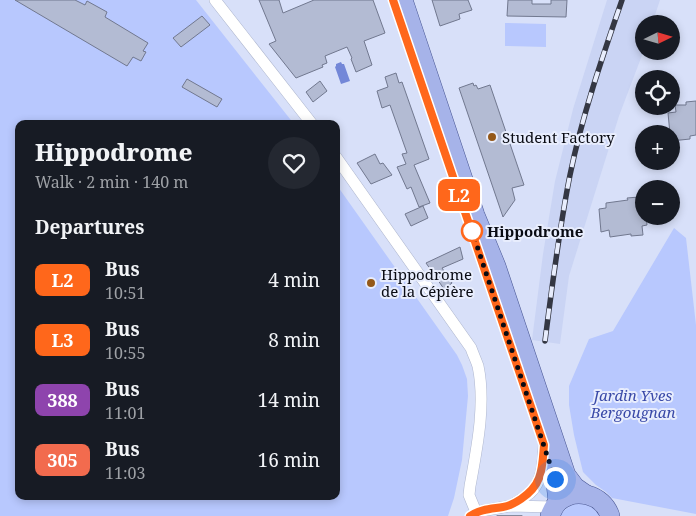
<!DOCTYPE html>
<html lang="en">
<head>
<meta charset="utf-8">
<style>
  :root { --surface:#171b24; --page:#242831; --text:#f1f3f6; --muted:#9ea1a6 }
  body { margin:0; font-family:"Noto Serif",serif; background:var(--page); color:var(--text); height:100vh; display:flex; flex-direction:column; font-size:19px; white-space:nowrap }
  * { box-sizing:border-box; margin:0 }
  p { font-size:16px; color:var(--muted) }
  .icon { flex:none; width:28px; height:28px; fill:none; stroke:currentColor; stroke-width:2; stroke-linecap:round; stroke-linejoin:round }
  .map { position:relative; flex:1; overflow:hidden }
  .sheet { position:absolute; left:15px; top:120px; width:325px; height:380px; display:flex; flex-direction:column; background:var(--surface); border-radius:10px; box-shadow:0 2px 8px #0003 }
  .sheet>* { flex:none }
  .badge { padding:0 10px; border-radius:8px; font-size:18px; line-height:32px }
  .needle { width:32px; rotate:85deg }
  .controls { position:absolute; left:635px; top:15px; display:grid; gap:10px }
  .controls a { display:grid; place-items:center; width:45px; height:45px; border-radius:50%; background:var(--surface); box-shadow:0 2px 8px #0003; font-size:25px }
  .you { position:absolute; width:25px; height:25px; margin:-12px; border:4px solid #fff; border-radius:50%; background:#1a73e8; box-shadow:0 0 0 8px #1a73e833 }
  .map>.badge { position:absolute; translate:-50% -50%; box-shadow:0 0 0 2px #fff }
  h2 { padding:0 20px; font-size:19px; line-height:45px }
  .round { display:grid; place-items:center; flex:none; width:52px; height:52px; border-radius:26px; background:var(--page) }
  .head { display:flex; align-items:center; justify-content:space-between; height:85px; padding:0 20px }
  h1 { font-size:24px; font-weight:800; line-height:38px }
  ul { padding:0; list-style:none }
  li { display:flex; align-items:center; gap:15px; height:60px; padding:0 20px }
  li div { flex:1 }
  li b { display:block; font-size:19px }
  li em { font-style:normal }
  li .badge { min-width:55px; font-weight:700; text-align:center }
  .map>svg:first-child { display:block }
  .built { fill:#cad4f4 }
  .green { fill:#b8c8fe }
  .water { fill:#7387d8 }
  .building { fill:#b3bbd3; stroke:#71788f }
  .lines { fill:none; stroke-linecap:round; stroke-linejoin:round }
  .street-casing { stroke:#aeb6ce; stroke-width:12 }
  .primary-casing { stroke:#495794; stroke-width:20 }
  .street { stroke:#fff; stroke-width:11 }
  .primary { stroke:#a6b3e9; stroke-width:19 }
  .tram { stroke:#343743; stroke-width:1 }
  .rail-casing { stroke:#343743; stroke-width:5.5 }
  .rail { stroke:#e8edfd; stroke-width:4; stroke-dasharray:11; stroke-linecap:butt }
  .line-casing { stroke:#fff; stroke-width:11 }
  .line { stroke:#ff671b; stroke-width:8 }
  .walk { stroke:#090b13; stroke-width:5; stroke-dasharray:0 9 }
  .poi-dot { fill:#945819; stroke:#e8edfd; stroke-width:2 }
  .stop-dot { fill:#fff; stroke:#ff671b; stroke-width:2.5 }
  .labels { text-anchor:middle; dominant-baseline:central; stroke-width:4; stroke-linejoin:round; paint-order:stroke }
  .poi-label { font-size:15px; fill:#090b13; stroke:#e8edfd; text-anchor:start }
  .stop-label { font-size:15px; font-weight:bold; fill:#090b13; stroke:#e8edfd; text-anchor:start }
  .park-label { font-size:15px; font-style:italic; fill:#3949a8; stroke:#e8edfd }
</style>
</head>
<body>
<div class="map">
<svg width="696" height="516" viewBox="0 0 696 516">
  <rect width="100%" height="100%" fill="#d8e0f9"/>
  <polygon class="built" points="607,0 660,0 652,24 644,24 644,50 619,116 569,276 560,344 532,340 543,254 555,181 573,109"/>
  <g class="green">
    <polygon points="0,0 196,0 294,124 19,124 19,496 336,496 336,184 457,355 462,365 467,379 468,396 462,460 454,498 448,516 0,516"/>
    <polygon points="505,23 546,24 546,47 505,46"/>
    <polygon points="674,228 686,238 696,325 696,514 612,498 606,492 596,485 583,472 574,435 569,405 569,386 589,339 613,331"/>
    <path d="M578 503C589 504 594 508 600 516H560C564 509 570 505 578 503Z"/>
  </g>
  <polygon class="water" points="341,62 342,64 344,64 350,81 341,84 335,67 336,66 336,64"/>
  <g class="building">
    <polygon points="15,0 75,0 85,5 87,1 107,12 105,17 148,43 143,51 146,52 141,61 133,57 127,66"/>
    <polygon points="259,0 279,0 283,13 314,0 373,0 385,33 364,41 372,65 356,72 351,59 352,58 347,47 325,56 327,63 322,65 323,67 296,78 269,44 276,41"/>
    <polygon points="432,0 468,0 472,10 459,14 460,19 440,26"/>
    <polygon points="508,0 532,0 532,4 551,4 551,0 567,0 566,17 507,16"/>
    <polygon points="202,16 210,25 181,47 173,38"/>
    <polygon points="396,73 399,83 402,82 429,159 414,165 430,203 419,207 411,187 407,189 397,167 406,164 402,154 407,153 390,105 382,108 377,91 388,87 385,77"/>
    <polygon points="187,79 222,99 217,107 182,87"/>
    <polygon points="320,81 327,91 313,102 306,92"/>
    <polygon points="473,83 474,86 476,85 478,89 490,85 524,185 512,188 515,200 503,217 459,88"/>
    <polygon points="696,101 696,135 690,136 690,139 671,141 671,134 670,134 668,113 676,112 675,105 686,105 686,102"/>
    <polygon points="375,154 380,164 383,163 392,175 371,184 357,163"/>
    <polygon points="639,197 639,206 644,205 644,216 646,216 647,225 642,226 643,235 631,236 631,234 610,237 609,230 601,232 599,209 606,208 606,203 628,200 627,198"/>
    <polygon points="423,206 428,218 411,226 405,214"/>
    <polygon points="460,247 463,259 442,268 452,283 444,289 426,263"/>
  </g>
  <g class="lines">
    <defs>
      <g id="street">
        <polyline points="215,0 312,124"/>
        <path d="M336 157 471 348C473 354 476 360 478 366 486 404 477 448 470 486L469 495 476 512"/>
        <path d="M510 506C517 502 524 498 530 493 543 481 543 461 544 445"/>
        <polyline points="472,515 476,512 510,506 554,507"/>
      </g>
      <g id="primary">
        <polyline points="403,0 475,215 496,266 566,475 575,487 585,494"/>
        <polyline points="549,461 556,484 558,502"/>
        <path d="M550 516C552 511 554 506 558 502 575 487 603 494 610 516"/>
      </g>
    </defs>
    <use href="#street" class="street-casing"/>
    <use href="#primary" class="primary-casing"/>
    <use href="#street" class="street"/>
    <use href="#primary" class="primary"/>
    <polyline class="tram" points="497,516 522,516"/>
    <defs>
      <path id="rail" d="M545 341C552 286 559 230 570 175 582 116 602 58 622 0"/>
    </defs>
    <use href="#rail" class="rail-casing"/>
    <use href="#rail" class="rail"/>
  </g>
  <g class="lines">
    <defs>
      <path id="line" d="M393 0 544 445C542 469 543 484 521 499 515 503 510 506 503 507 491 509 481 509 470 516"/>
    </defs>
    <use href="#line" class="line-casing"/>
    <use href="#line" class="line"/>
    <polyline class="walk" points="472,231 555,479"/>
  </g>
  <g class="poi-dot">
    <circle cx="492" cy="137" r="5"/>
    <circle cx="371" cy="283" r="5"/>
  </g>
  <circle class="stop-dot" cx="472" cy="231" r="10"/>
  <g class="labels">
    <g class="poi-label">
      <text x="502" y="137">Student Factory</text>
      <text x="381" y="274">Hippodrome<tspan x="381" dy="17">de la Cépière</tspan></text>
    </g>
    <g class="stop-label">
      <text x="487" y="231">Hippodrome</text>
    </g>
    <g class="park-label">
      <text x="633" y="395">Jardin Yves<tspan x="633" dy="17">Bergougnan</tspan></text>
    </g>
  </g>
</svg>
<div class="controls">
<a><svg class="needle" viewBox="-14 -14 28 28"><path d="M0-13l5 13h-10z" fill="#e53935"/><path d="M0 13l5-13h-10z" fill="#9ea1a6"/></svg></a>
<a><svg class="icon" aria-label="locate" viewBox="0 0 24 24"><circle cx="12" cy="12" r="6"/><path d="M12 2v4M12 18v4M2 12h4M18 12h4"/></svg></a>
<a>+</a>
<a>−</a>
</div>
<div class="you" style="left:555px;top:479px"></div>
<b class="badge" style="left:459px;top:195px;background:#ff671b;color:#fff">L2</b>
<section class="sheet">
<div class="head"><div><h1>Hippodrome</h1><p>Walk · 2 min · 140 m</p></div><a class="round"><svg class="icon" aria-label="heart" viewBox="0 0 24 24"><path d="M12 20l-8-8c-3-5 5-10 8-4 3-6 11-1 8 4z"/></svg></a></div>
<h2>Departures</h2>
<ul>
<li><span class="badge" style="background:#ff671b;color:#fff">L2</span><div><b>Bus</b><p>10:51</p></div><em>4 min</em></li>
<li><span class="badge" style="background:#ff671b;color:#fff">L3</span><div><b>Bus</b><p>10:55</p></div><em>8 min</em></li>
<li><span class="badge" style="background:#8e44ad;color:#fff">388</span><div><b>Bus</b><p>11:01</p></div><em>14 min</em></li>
<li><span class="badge" style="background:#f26b4e;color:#fff">305</span><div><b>Bus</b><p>11:03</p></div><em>16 min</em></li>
</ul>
</section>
</div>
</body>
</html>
